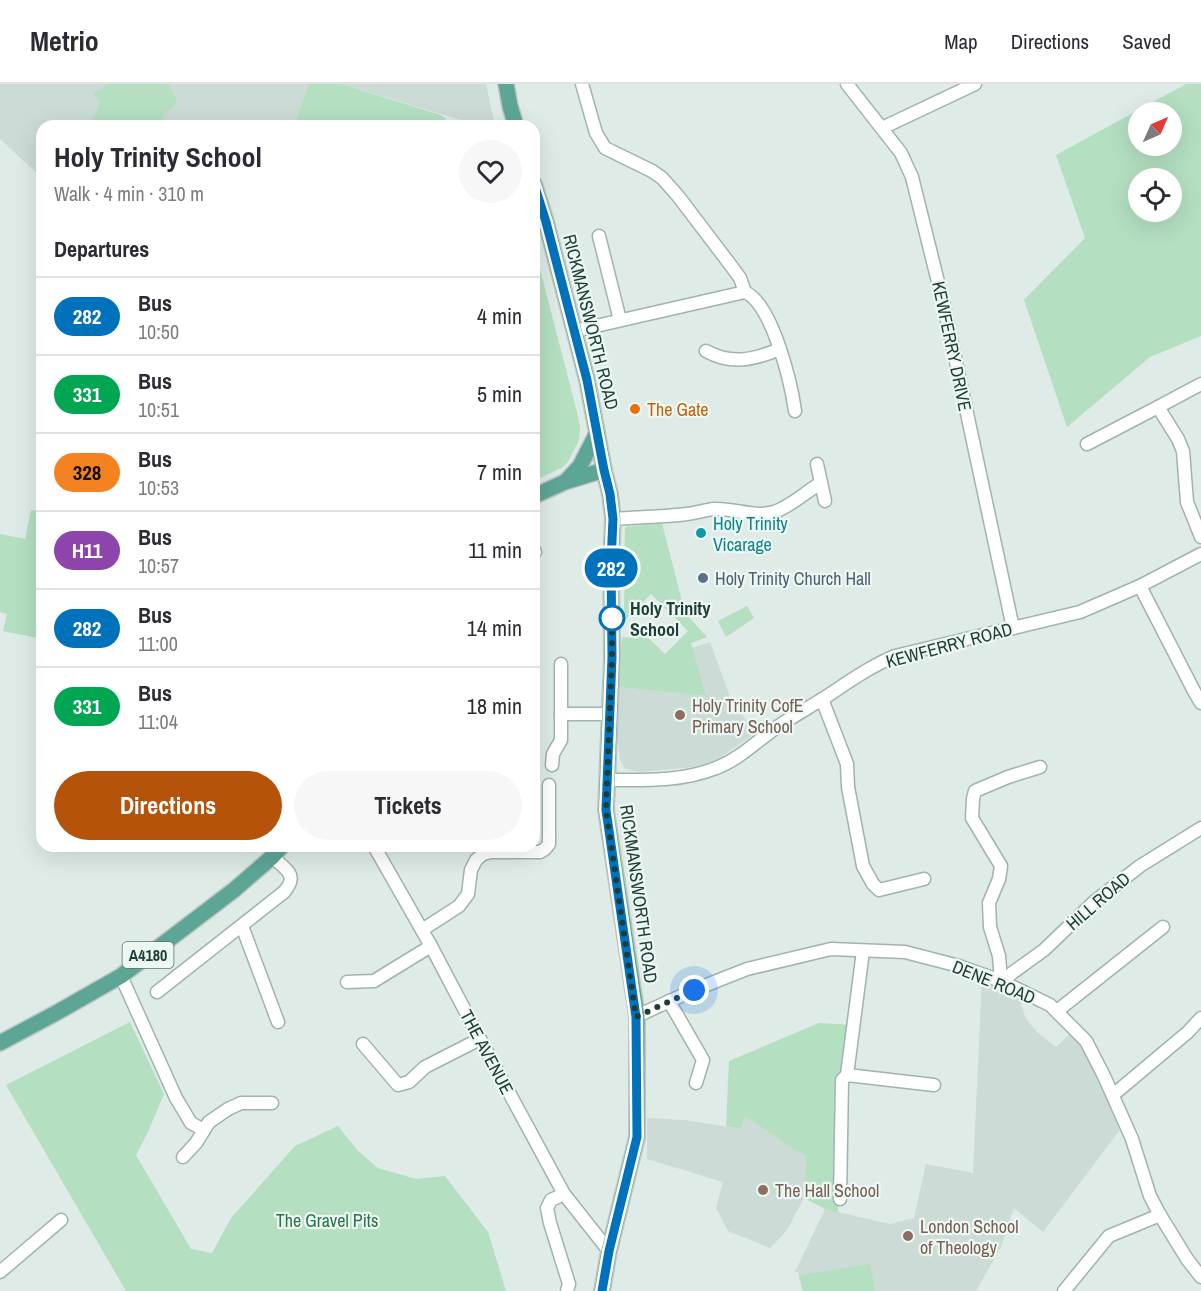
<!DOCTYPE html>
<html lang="en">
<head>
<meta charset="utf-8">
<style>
  :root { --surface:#fff; --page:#f7f7f7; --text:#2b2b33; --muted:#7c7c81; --line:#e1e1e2; --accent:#b45309 }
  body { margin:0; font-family:"Archivo Narrow",sans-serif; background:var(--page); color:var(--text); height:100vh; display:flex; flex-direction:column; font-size:22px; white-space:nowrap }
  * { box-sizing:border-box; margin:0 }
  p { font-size:20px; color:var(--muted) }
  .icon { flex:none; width:33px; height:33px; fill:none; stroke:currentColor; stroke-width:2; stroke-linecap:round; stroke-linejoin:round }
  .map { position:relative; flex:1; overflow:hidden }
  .sheet { position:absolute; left:36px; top:36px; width:504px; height:732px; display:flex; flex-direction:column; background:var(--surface); border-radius:18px; box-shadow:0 6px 24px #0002 }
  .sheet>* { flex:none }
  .badge { padding:0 12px; border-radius:20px; font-size:21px; line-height:39px }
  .needle { width:39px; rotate:45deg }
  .tools { position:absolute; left:1128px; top:18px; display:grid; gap:12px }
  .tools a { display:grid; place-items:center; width:54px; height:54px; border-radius:50%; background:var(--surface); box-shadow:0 6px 24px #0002; font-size:30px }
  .you { position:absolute; width:30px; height:30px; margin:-15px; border:4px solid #fff; border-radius:50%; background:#1a73e8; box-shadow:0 0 0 9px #1a73e833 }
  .map>.badge { position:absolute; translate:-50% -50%; box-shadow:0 0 0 3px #fff }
  h2 { padding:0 18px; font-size:22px; line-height:54px }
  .round { display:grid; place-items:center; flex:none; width:63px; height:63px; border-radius:32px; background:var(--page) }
  .headline { display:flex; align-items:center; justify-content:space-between; height:102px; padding:0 18px }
  h1 { font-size:28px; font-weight:700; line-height:45px }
  .button { display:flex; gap:12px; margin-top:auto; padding:12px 18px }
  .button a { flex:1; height:69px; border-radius:36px; background:var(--accent); color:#fff; font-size:24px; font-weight:700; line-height:69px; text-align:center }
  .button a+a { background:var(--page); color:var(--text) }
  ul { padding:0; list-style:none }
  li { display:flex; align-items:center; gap:18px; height:78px; padding:0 18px; border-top:2px solid var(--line) }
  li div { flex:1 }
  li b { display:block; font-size:22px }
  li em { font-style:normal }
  li .badge { min-width:66px; font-weight:700; text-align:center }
  header { display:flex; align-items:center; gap:36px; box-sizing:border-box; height:84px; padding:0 30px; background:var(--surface); border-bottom:2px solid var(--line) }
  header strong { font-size:28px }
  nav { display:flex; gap:33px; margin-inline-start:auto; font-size:21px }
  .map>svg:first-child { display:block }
  .built { fill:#ccdbd5 }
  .green { fill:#b4dfc1; fill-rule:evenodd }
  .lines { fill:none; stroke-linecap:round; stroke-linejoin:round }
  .minor-casing { stroke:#a1b3ae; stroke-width:15 }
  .major-casing { stroke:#bcc5c3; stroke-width:18 }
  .minor { stroke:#fff; stroke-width:12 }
  .major { stroke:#5da696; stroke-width:15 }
  .line-casing { stroke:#fff; stroke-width:14 }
  .line { stroke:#0072bc; stroke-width:9 }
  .walk { stroke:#1e3d36; stroke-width:6; stroke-dasharray:0 10.8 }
  .food-dot { fill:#e8710a; stroke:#eef8f3; stroke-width:2 }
  .culture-dot { fill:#0f9aa8; stroke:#eef8f3; stroke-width:2 }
  .service-dot { fill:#5c6f8a; stroke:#eef8f3; stroke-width:2 }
  .stop-dot { fill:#fff; stroke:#0072bc; stroke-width:3 }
  .education-dot { fill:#8d6e63; stroke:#eef8f3; stroke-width:2 }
  .labels { text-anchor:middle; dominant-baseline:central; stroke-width:4.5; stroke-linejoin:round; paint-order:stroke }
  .shield { fill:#eef8f3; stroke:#5c756f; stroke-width:1.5 }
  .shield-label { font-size:16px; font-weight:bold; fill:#1e3d36 }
  .street-label { font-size:18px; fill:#1e3d36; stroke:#eef8f3 }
  .food-label { font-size:18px; fill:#c56008; stroke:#eef8f3; text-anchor:start }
  .culture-label { font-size:18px; fill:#0d838f; stroke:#eef8f3; text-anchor:start }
  .service-label { font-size:18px; fill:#4e5e75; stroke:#eef8f3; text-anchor:start }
  .stop-label { font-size:18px; font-weight:bold; fill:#1e3d36; stroke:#eef8f3; text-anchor:start }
  .education-label { font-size:18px; fill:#785e54; stroke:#eef8f3; text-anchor:start }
  .park-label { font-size:18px; fill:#247748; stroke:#eef8f3 }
</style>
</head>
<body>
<header>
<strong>Metrio</strong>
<nav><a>Map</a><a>Directions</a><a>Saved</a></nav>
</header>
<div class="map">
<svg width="1201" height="1207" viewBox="0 0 1201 1207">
  <rect width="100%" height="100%" fill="#deebe6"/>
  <g class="built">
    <polygon points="0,0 309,0 294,42 42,42 42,94 0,55"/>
    <polygon points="341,0 486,0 495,42 481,42"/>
    <polygon points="710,558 730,613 755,649 718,675 702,681 685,684 640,688 625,685 620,676 617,650 618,603 705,612 692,564"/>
    <polygon points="982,893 1023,907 1021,921 1026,935 1038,949 1056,963 1076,944 1102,993 1119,1047 1043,1148 1014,1124 1001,1163 976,1207 802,1207 798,1188 795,1188 825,1125 890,1140 914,1134 926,1080 973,1089"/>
    <polygon points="745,1032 794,1066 806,1072 804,1114 787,1146 770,1164 728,1147 716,1124 723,1098 647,1075 647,1034 685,1036 741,1045"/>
  </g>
  <g class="green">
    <polygon points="108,0 168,0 176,14 176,20 163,30 163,42 93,42 93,37 100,18 94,10"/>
    <polygon points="309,0 341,0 438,30 446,34 440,42 294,42"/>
    <path d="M1186 0H1201V252L1150 273 1067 343 1024 216 1085 154 1056 71ZM1138 28H1172V62H1138ZM1138 94H1172V128H1138Z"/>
    <polygon points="534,162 577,328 580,344 579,356 568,378 563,383 534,397"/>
    <polygon points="31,426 42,428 42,555 3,547 7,530 0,528 0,450 25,455"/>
    <polygon points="662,439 685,529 707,553 691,559 706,612 618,603 622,553 634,554 643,549 665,570 688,547 651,510 624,537 625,443"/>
    <polygon points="747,522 754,534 726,553 718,537"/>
    <polygon points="130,938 164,1010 147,1050 136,1071 191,1165 212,1169 231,1134 295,1062 338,1042 358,1067 378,1084 416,1095 445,1092 488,1148 506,1207 126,1207 6,1001"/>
    <polygon points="819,939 854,941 847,991 838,1129 825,1125 804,1114 806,1072 794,1066 745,1032 741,1045 726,1042 729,977"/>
    <polygon points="870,1180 875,1207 803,1207 800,1191"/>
  </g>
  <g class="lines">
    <defs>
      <g id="minor">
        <path d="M582 0 596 49 605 64 652 87 662 94 678 112 732 183 740 194 745 208C772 220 791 298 795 327"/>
        <polyline points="847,0 901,69 912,93 944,222 1013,544"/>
        <polyline points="882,44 975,0"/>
        <polyline points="599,152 620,236"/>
        <polyline points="574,247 745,208"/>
        <path d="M706 267C731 281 753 276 780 265"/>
        <polyline points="1158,323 1178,355 1183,367 1187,418 1201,453"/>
        <polyline points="1087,360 1158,323 1201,300"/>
        <polyline points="817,380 825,417"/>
        <path d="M613 435C637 433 662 433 687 430 696 429 705 426 714 425 735 424 754 434 774 428 792 422 805 408 821 399"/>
        <polyline points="534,466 535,468"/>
        <polyline points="1140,502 1195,609 1201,619"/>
        <polyline points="822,615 847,680 848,703 863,782 873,800 879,806 924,795"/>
        <polyline points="561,630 610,630"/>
        <polyline points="552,681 553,670 561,656 561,580"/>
        <path d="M607 696C644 696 681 698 716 684 738 676 757 657 777 643 792 633 808 624 824 614 847 599 869 583 895 572L1080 528 1140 502 1201 470"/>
        <polyline points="374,762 431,862 480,955 564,1110 609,1167"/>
        <polyline points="242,842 278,938"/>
        <polyline points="422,846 459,822 468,810 471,786 476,776 483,770 491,768 540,768 545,765 549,760 549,701"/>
        <polyline points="121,892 176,1014 191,1039 204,1046"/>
        <polyline points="1001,897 999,872 990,843 989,819 999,795 1001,782 972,734 973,715 975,707 1008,693 1040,683"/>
        <polyline points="1001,897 1044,866 1094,818 1140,782 1201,744"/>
        <polyline points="347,898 374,897 431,862"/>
        <path d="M157 908 284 808C299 791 286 785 272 773"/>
        <polyline points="669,917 703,976 696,999"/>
        <polyline points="1057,927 1163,843"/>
        <polyline points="637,932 694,906 747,885 831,865 905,868 959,882 1001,897 1050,921 1086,957 1104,992 1132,1055 1150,1112 1160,1131 1187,1175 1201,1193"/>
        <polyline points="363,960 398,1001 409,998 425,983 480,955"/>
        <polyline points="847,991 934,1001"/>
        <polyline points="1113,1011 1188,948 1201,934"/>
        <polyline points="183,1073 196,1059 209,1038 228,1025 241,1019 272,1019"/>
        <polyline points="564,1110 551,1116 547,1124 550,1139 569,1200 567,1207"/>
        <polyline points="840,1115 842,996 847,991 863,867"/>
        <polyline points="0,1188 61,1136"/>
        <polyline points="1064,1207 1109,1152 1160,1131"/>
      </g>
      <g id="major">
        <polyline points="506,0 510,22 516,42"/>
        <polyline points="534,100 546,138 587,296 604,386 610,410 613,435 611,478 612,573 606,726 637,932 637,1053 609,1167 602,1207"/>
        <polyline points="567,396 580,382 597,349"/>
        <polyline points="534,412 565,398 604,386"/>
        <polyline points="0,959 56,929 121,892 234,806 272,773 282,762"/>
      </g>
    </defs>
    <use href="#minor" class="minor-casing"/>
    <use href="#major" class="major-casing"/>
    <use href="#minor" class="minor"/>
    <use href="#major" class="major"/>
  </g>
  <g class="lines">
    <defs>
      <polyline id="line" points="534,100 546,138 587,296 604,386 610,410 613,435 611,478 612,573 606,726 636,933 637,1053 609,1167 602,1207"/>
    </defs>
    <use href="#line" class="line-casing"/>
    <use href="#line" class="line"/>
    <polyline class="walk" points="612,534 612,525 612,573 606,726 636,933 694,906"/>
  </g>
  <circle class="food-dot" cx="635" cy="325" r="6"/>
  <circle class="culture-dot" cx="701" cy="449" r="6"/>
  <circle class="service-dot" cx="703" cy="494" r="6"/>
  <circle class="stop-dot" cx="612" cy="534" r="12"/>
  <g class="education-dot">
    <circle cx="680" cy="631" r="6"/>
    <circle cx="763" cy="1106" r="6"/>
    <circle cx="908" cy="1152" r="6"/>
  </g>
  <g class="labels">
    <rect class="shield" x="122.5" y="858" width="51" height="26" rx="4.5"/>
    <g class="shield-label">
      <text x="148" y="871">A4180</text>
    </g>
    <g class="street-label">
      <text transform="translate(591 238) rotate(76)">RICKMANSWORTH ROAD</text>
      <text transform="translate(952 262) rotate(78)">KEWFERRY DRIVE</text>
      <text transform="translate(949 561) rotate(-15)">KEWFERRY ROAD</text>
      <text transform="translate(639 810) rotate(82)">RICKMANSWORTH ROAD</text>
      <text transform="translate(1098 817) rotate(-41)">HILL ROAD</text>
      <text transform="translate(994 898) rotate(22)">DENE ROAD</text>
      <text transform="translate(487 968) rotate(62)">THE AVENUE</text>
    </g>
    <g class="food-label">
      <text x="647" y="325">The Gate</text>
    </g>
    <g class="culture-label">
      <text x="713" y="439">Holy Trinity<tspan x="713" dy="21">Vicarage</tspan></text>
    </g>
    <g class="service-label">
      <text x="715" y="494">Holy Trinity Church Hall</text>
    </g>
    <g class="stop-label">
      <text x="630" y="524">Holy Trinity<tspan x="630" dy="21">School</tspan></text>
    </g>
    <g class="education-label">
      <text x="692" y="621">Holy Trinity CofE<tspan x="692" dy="21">Primary School</tspan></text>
      <text x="775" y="1106">The Hall School</text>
      <text x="920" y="1142">London School<tspan x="920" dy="21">of Theology</tspan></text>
    </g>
    <g class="park-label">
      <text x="327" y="1136">The Gravel Pits</text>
    </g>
  </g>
</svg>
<div class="tools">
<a><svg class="needle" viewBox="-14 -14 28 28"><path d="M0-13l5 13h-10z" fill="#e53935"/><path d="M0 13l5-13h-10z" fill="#7c7c81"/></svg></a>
<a><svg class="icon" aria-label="locate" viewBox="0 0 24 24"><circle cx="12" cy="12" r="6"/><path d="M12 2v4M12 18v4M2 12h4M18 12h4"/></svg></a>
</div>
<div class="you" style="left:694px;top:906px"></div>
<b class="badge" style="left:611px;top:484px;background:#0072bc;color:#fff">282</b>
<section class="sheet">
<div class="headline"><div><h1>Holy Trinity School</h1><p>Walk · 4 min · 310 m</p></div><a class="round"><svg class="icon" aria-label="heart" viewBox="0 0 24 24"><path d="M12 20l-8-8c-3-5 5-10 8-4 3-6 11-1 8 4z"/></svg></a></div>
<h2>Departures</h2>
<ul>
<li><span class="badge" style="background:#0072bc;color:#fff">282</span><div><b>Bus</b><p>10:50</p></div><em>4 min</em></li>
<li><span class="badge" style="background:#00a651;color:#fff">331</span><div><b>Bus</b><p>10:51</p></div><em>5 min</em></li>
<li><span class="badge" style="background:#f58220;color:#111">328</span><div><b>Bus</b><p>10:53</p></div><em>7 min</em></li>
<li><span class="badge" style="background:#8e44ad;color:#fff">H11</span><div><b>Bus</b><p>10:57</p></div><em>11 min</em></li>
<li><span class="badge" style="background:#0072bc;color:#fff">282</span><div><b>Bus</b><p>11:00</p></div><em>14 min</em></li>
<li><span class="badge" style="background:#00a651;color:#fff">331</span><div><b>Bus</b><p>11:04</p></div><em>18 min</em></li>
</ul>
<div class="button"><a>Directions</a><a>Tickets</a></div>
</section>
</div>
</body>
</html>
